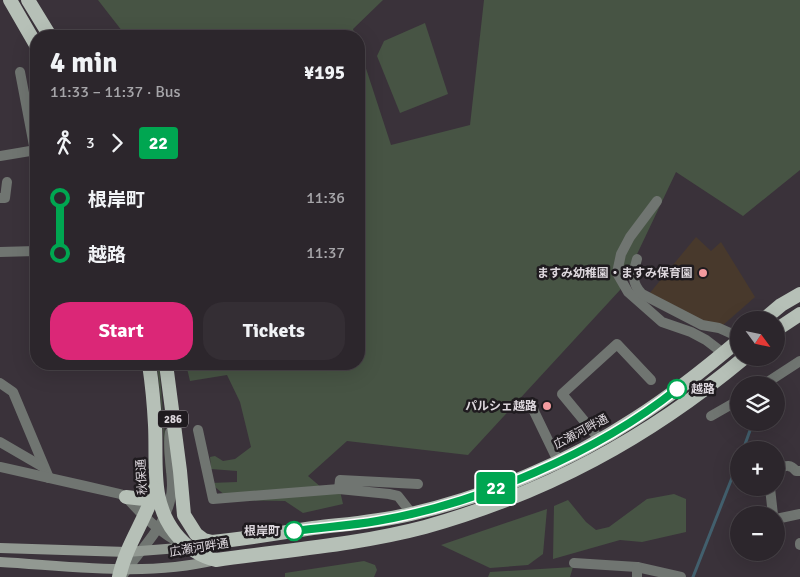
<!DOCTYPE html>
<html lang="en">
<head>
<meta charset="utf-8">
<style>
  :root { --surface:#2c262c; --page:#342e34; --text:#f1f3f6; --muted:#a6a5a9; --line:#484348; --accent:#db2777 }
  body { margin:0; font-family:Signika,"Noto Sans JP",sans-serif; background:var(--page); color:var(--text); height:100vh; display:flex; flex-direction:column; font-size:19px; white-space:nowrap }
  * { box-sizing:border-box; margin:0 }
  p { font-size:16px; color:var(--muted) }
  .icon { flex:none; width:28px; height:28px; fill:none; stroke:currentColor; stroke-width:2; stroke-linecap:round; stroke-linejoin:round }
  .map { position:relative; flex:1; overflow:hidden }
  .drawer { position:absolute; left:30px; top:30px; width:335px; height:340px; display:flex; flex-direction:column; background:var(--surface); border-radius:20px; box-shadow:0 5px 20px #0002,0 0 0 1px var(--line) }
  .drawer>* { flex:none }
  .badge { padding:0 10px; border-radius:4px; font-size:18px; line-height:32px }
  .needle { width:32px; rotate:123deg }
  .tools { position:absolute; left:730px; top:311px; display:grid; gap:10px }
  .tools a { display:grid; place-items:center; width:55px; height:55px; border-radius:50%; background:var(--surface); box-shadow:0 5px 20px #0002,0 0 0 1px var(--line); font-size:25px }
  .map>.badge { position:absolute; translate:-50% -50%; box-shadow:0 0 0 2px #fff }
  .legs { display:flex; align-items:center; gap:8px; height:55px; padding:0 20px; font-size:16px }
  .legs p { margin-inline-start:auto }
  .summary { display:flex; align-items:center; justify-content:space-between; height:85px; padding:0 20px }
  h1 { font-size:28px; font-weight:700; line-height:38px }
  .button { display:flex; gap:10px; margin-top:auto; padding:10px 20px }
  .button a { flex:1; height:58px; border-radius:20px; background:var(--accent); color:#fff; font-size:20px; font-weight:700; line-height:58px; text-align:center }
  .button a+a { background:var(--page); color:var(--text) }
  ul { padding:0 20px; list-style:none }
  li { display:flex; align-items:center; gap:18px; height:55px; font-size:19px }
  li i { display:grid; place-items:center; width:8px; height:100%; margin:0 6px; background:currentColor }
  li i::after { content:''; width:12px; height:12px; margin:-6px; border:4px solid; border-radius:50%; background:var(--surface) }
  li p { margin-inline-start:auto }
  li:first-child i { background:linear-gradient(#0000 50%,currentColor 0) }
  li:last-child i { background:linear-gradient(currentColor 50%,#0000 0) }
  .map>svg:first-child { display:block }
  .education { fill:#48392c }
  .green { fill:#475444 }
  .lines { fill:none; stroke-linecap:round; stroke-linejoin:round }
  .stream { stroke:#425f6d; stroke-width:3 }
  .minor { stroke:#707571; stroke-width:10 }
  .tertiary { stroke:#707571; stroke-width:10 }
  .secondary { stroke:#929992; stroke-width:10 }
  .trunk { stroke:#b6c0b7; stroke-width:14 }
  .line-1-casing { stroke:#fff; stroke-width:11 }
  .line-1 { stroke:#00a651; stroke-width:8 }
  .poi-dot { fill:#f49b9f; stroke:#1f1b1f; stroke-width:2 }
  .stop-1-dot { fill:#fff; stroke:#00a651; stroke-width:2.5 }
  .labels { text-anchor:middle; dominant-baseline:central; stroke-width:5; stroke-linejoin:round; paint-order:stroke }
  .shield { fill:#1f1b1f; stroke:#a49fa4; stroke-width:1 }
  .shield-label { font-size:11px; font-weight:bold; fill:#ddd7dd }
  .poi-label { font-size:12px; font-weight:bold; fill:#ddd7dd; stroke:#1f1b1f; text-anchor:end }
  .stop-label { font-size:12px; font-weight:bold; fill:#ddd7dd; stroke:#1f1b1f; text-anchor:start }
  .street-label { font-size:12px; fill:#ddd7dd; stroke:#1f1b1f }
</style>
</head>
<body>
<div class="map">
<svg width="800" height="577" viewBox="0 0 800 577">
  <rect width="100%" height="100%" fill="#3a323a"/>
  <polygon class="education" points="696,237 711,251 721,242 755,297 722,326 705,322 649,294"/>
  <g class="green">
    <polygon points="98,0 383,0 353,29 355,36 126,36"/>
    <polygon points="484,0 800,0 800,170 743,216 676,172 620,290 468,455 347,441 308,476 322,488 340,491 343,504 303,513 285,501 231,500 210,483 237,482 237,471 211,469 210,457 215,456 223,461 235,459 251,447 240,402 227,375 190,381 186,364 359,364 359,47 391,145 470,125"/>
    <polygon points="425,23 448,94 400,113 377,56 384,41"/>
    <polygon points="157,364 159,364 168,473 166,473 162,413"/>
    <polygon points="674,494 686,499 686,532 642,542 620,540 553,559 554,506 568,500 586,522 596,530 609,527 647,499"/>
    <polygon points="547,509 543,554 528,565 490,568 441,545"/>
    <polygon points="364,561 375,565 377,570 374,577 285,577 285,573"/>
    <polygon points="573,567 570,577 488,577 490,572"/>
  </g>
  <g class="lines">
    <g class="stream">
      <polyline points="743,450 753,422"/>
      <polyline points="693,577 739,460"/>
    </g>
    <g class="minor">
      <polyline points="20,72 35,151"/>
      <polyline points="0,156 36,150"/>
      <polyline points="0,198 5,198 7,182"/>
      <polyline points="657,201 630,237 621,254 617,273 628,292 662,322 691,332 706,340 723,353"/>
      <polyline points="0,252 36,251"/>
      <path d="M637 259C633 273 631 283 642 294L702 325 719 328 739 337"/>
      <polyline points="0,383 13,392 49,478"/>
      <polyline points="763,385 800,361"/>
      <polyline points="530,403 558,461"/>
      <polyline points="711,416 739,400"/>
      <polyline points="198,430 213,499 339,489"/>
      <polyline points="600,440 562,394 617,344 651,380"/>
      <polyline points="0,442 43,467"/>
      <path d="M776 469C785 466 790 463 796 471H800"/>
      <polyline points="770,488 773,515"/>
      <path d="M126 497C143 516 161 534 184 545"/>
      <polyline points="412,514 398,496 389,494 339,489 340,480 418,484"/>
      <polyline points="776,519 800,514"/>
      <polyline points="800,543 800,545"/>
      <polyline points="574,563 637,567 681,577"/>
      <polyline points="637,567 637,577"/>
      <path d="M123 575C142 546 171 523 172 486 172 468 167 449 170 432"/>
    </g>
    <polyline class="tertiary" points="0,467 85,486 120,494 126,497"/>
    <g class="secondary">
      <polyline points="0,548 127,552 192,547"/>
      <path d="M0 562C71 566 146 577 216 560"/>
    </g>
    <g class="trunk">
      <polyline points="10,0 36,45"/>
      <polyline points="28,0 50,36"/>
      <polyline points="763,320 781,305 800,294"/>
      <polyline points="776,330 800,314"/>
      <path d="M149 364C152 384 154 405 155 425 157 464 150 501 175 533 186 547 199 556 216 560 286 550 357 545 425 527 546 493 648 438 744 358"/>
      <path d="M166 364 180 471 184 515 196 534 204 540 212 542C246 539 279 533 313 528 346 524 378 522 411 514 489 496 569 462 636 418 672 395 706 368 739 340"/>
      <polyline points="126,497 144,499 154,488"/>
      <path d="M119 577C126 545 146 519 155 489"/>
    </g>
  </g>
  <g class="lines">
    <defs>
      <path id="line-1" d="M294 531C321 527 349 526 377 521 477 504 597 453 677 389"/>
    </defs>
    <use href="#line-1" class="line-1-casing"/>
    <use href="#line-1" class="line-1"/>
  </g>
  <g class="poi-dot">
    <circle cx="703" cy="273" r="5"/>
    <circle cx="547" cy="406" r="5"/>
  </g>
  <g class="stop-1-dot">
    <circle cx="677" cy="389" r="9"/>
    <circle cx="294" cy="531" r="9"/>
  </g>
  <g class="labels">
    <rect class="shield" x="158" y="410.5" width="30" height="17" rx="4"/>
    <g class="shield-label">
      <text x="173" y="419">286</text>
    </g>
    <g class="poi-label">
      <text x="693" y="273">ますみ幼稚園・ますみ保育園</text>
      <text x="537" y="406">パルシェ越路</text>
    </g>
    <g class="stop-label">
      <text x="691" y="389">越路</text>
      <text x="280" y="531" text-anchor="end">根岸町</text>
    </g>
    <g class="street-label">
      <text transform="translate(581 432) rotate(-28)">広瀬河畔通</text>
      <text transform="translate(142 477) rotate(-93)">秋保通</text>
      <text transform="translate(199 548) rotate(-9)">広瀬河畔通</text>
    </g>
  </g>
</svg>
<div class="tools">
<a><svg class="needle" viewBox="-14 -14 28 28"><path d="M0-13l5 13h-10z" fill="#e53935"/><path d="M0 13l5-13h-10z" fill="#a6a5a9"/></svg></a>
<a><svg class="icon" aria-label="layers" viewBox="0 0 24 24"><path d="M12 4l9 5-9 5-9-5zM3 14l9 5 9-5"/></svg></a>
<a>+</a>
<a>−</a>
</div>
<b class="badge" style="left:496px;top:488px;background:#00a651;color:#fff">22</b>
<section class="drawer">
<div class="summary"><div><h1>4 min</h1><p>11:33 – 11:37 · Bus</p></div><b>¥195</b></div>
<div class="legs"><svg class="icon" aria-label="walk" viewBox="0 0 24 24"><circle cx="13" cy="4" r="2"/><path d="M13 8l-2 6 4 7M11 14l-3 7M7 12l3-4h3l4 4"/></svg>3<svg class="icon" aria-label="forward" viewBox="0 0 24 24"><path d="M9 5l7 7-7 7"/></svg><b class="badge" style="background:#00a651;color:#fff">22</b></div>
<ul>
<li><i style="color:#00a651"></i><b>根岸町</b><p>11:36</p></li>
<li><i style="color:#00a651"></i><b>越路</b><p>11:37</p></li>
</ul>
<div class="button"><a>Start</a><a>Tickets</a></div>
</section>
</div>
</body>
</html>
